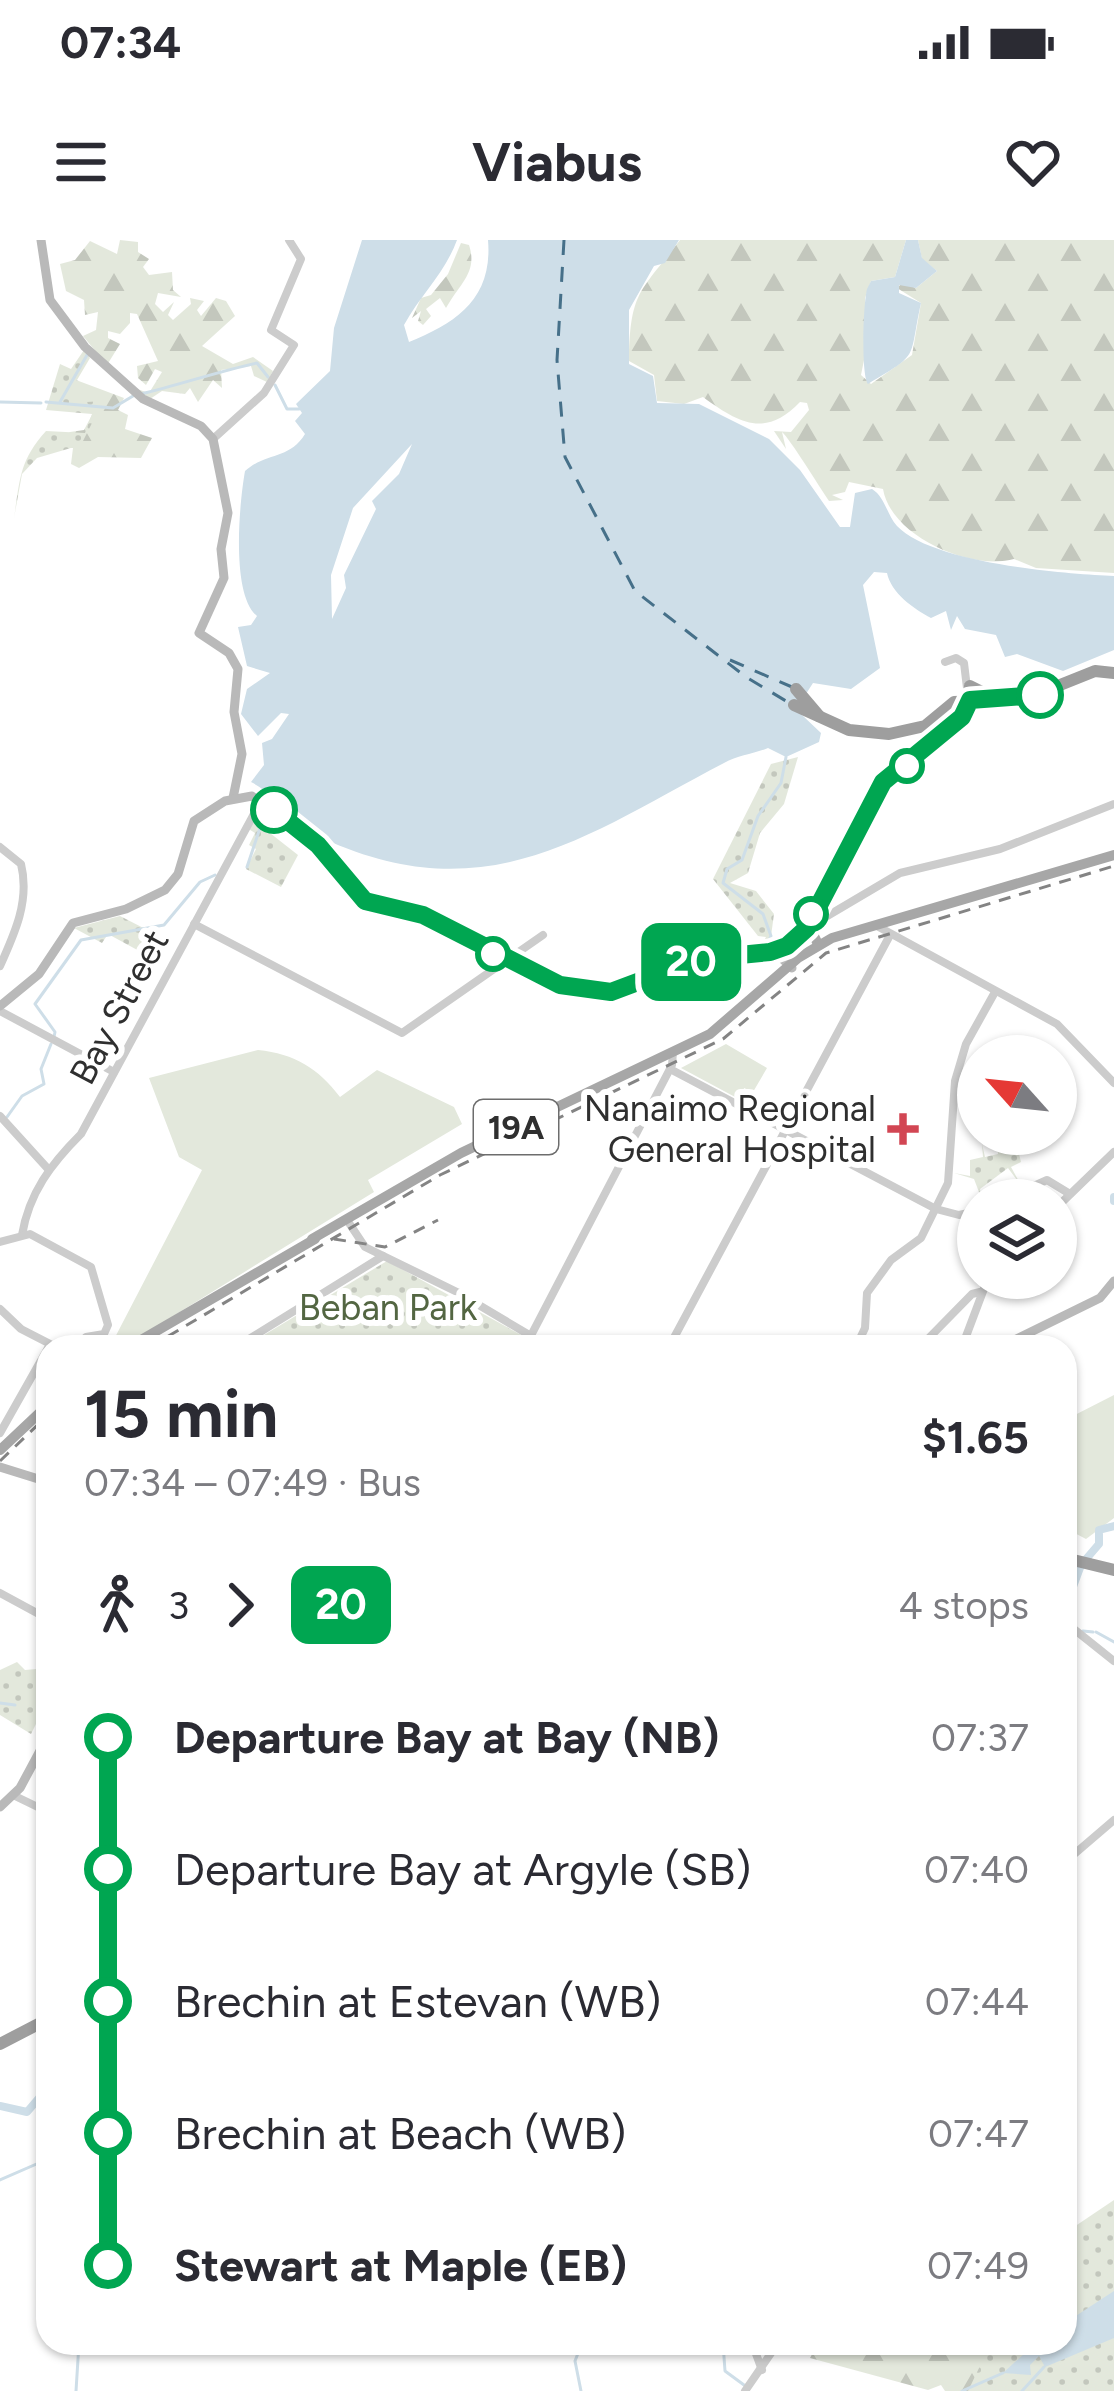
<!DOCTYPE html>
<html lang="en">
<head>
<meta charset="utf-8">
<style>
  :root { --surface:#fff; --page:#f2f2f3; --text:#2b2b33; --muted:#7c7c81 }
  body { margin:0; font-family:Figtree,sans-serif; background:var(--page); color:var(--text); height:100vh; display:flex; flex-direction:column; font-size:45px; white-space:nowrap }
  * { box-sizing:border-box; margin:0 }
  p { font-size:39px; color:var(--muted) }
  .icon { flex:none; width:66px; height:66px; fill:none; stroke:currentColor; stroke-width:2; stroke-linecap:round; stroke-linejoin:round }
  .map { position:relative; flex:1; overflow:hidden }
  .drawer { position:absolute; left:36px; top:1095px; width:1041px; height:1020px; display:flex; flex-direction:column; background:var(--surface); border-radius:36px; box-shadow:0 3px 9px #0004 }
  .drawer>* { flex:none }
  .badge { padding:0 24px; border-radius:18px; font-size:42px; line-height:78px }
  .needle { width:78px; rotate:297deg }
  .buttons { position:absolute; left:957px; top:795px; display:grid; gap:24px }
  .buttons a { display:grid; place-items:center; width:120px; height:120px; border-radius:50%; background:var(--surface); box-shadow:0 3px 9px #0004; font-size:60px }
  .map>.badge { position:absolute; translate:-50% -50%; box-shadow:0 0 0 6px #fff }
  .legs { display:flex; align-items:center; gap:18px; height:132px; padding:0 48px; font-size:39px }
  .legs p { margin-inline-start:auto }
  .overview { display:flex; align-items:center; justify-content:space-between; height:204px; padding:0 48px }
  h1 { font-size:66px; font-weight:700; line-height:90px }
  ul { padding:0 48px; list-style:none }
  li { display:flex; align-items:center; gap:42px; height:132px; font-size:45px }
  li i { display:grid; place-items:center; width:18px; height:100%; margin:0 15px; background:currentColor }
  li i::after { content:''; width:30px; height:30px; margin:-15px; border:9px solid; border-radius:50%; background:var(--surface) }
  li p { margin-inline-start:auto }
  li:first-child i { background:linear-gradient(#0000 50%,currentColor 0) }
  li:last-child i { background:linear-gradient(currentColor 50%,#0000 0) }
  .status { display:flex; justify-content:space-between; align-items:center; height:84px; padding:0 60px; background:var(--surface); direction:ltr }
  .status svg { height:33px; fill:currentColor }
  header { display:flex; justify-content:space-between; align-items:center; height:156px; padding:0 48px; background:var(--surface); font-size:54px; font-weight:700 }
  .map>svg:first-child { display:block }
  .green { fill:#e3e8dc }
  .forest { fill:url(#forest-firs) }
  .park { fill:url(#park-dots) }
  .water { fill:#cedee8; fill-rule:evenodd }
  .lines { fill:none; stroke-linecap:round; stroke-linejoin:round }
  .stream { stroke:#cedee8; stroke-width:3 }
  .river { stroke:#cedee8; stroke-width:8 }
  .ferry { stroke:#467089; stroke-width:3; stroke-dasharray:15 12; stroke-linecap:butt }
  .tertiary { stroke:#ccc; stroke-width:8 }
  .secondary { stroke:#b9b9b9; stroke-width:9 }
  .primary { stroke:#a7a7a7; stroke-width:10 }
  .trunk { stroke:#9e9e9e; stroke-width:12 }
  .rail { stroke:#848484; stroke-width:3; stroke-dasharray:12 9; stroke-linecap:butt }
  .trunk-bridge { stroke:#9e9e9e; stroke-width:12 }
  .line-1-casing { stroke:#fff; stroke-width:27 }
  .line-1 { stroke:#00a651; stroke-width:18 }
  .stop-1-dot { fill:#fff; stroke:#00a651; stroke-width:6 }
  .poi-dot { fill:#d24653; stroke:#fff; stroke-width:4.5 }
  .labels { text-anchor:middle; dominant-baseline:central; stroke-width:12; stroke-linejoin:round; paint-order:stroke }
  .shield { fill:#fff; stroke:#6d6d6d; stroke-width:3 }
  .shield-label { font-size:33px; font-weight:bold; fill:#2f2f2f }
  .street-label { font-size:36px; fill:#2f2f2f; stroke:#fff }
  .poi-label { font-size:36px; fill:#2f2f2f; stroke:#fff; text-anchor:end }
  .park-label { font-size:36px; fill:#536642; stroke:#fff }
</style>
</head>
<body>
<div class="status"><b>07:34</b><svg viewBox="0 0 49 12"><path d="M0 12V9h3v3zM5 12V6h3v6zM10 12V3h3v9zM15 12V0h3v12zM26 1h20v11H26zM47 4h2v5h-2z"/></svg></div>
<header><svg class="icon" aria-label="menu" viewBox="0 0 24 24"><path d="M4 6h16M4 12h16M4 18h16"/></svg>Viabus<svg class="icon" aria-label="heart" viewBox="0 0 24 24"><path d="M12 20l-8-8c-3-5 5-10 8-4 3-6 11-1 8 4z"/></svg></header>
<div class="map">
<svg width="1114" height="2151" viewBox="0 0 1114 2151">
  <defs>
    <pattern id="forest-firs" width="22" height="20" patternUnits="userSpaceOnUse" patternTransform="scale(3)"><rect width="22" height="20" fill="#e3e8dc"/><path d="M5 1l3.5 6h-7zM16 11l3.5 6h-7z" fill="#c3c7bd"/></pattern>
    <pattern id="park-dots" width="8" height="8" patternUnits="userSpaceOnUse" patternTransform="scale(3)"><rect width="8" height="8" fill="#e3e8dc"/><path d="M2 2h.1M6 6h.1" fill="none" stroke="#c3c7bd" stroke-width="1.8" stroke-linecap="round"/></pattern>
  </defs>
  <rect width="100%" height="100%" fill="#fff"/>
  <g class="green">
    <polygon points="726,804 767,828 753,852 744,848 743,854 751,854 750,865 681,828"/>
    <path d="M258 810C295 814 318 828 340 857L377 830 454 867 462 884 368 940 374 952 123 1107H110L202 930 179 917 149 838Z"/>
    <polygon points="1114,1155 1114,1278 1086,1299 1065,1288 1065,1180"/>
  </g>
  <g class="forest">
    <polygon points="120,0 138,2 138,12 149,19 143,27 149,35 172,32 173,50 181,57 158,53 155,64 163,72 174,62 168,75 173,80 191,64 190,58 204,61 197,70 201,76 216,58 226,61 235,76 202,106 233,124 253,117 273,131 267,142 254,136 251,126 221,130 222,148 213,140 198,162 190,148 185,154 162,151 150,159 137,149 149,153 162,132 155,129 146,145 138,138 137,126 158,121 137,74 130,73 130,83 120,94 108,91 108,98 120,104 107,125 83,96 96,90 98,72 85,75 84,60 66,51 60,24 75,20 90,1 117,14"/>
    <path d="M680 0H906L895 37 871 41 865 58 867 105 861 135 871 144 912 115 921 63 897 48 902 43 916 48 937 31 922 19 918 0H1114V333L1036 328 1014 319C972 331 891 297 883 249L849 242 845 252 832 255 843 260 829 261C819 246 790 199 782 192L786 209 774 191 791 192 809 170 807 163 800 162C766 197 741 185 703 157L684 164 657 161 654 135 629 121C630 50 641 52 680 0Z"/>
    <path d="M461 3 469 5C478 32 460 43 446 68L440 58 426 69 431 76 423 85 418 81 421 71 412 78 421 58 431 55 448 34Z"/>
    <polygon points="76,140 124,158 118,170 128,175 125,189 152,198 141,218 98,217 79,228 71,224 73,208 52,208 70,192 84,190 93,173 58,170"/>
    <polygon points="818,2103 1036,2103 1059,2151 945,2151 941,2145 928,2150 810,2118"/>
  </g>
  <g class="park">
    <path d="M84 110 90 118 67 157 71 163 103 161 81 205 37 218 22 234 14 278C20 240 19 221 46 191L85 193 92 174 46 170 60 124 71 129Z"/>
    <polygon points="798,517 784,564 760,593 748,633 730,643 756,651 774,674 769,711 758,712 766,697 758,696 713,639 771,524"/>
    <polygon points="252,579 298,615 281,647 246,629 256,609 249,605 255,593 247,588"/>
    <polygon points="120,676 163,698 152,718 108,694 102,703 74,688"/>
    <polygon points="1007,894 1014,894 1021,922 1011,927 1022,947 1008,928 980,949 982,960 974,939 954,933 970,936 970,920 983,917 982,904 985,917 998,914 997,902 988,903 985,900 1007,900"/>
    <polygon points="387,1021 525,1097 522,1107 244,1107"/>
    <polygon points="17,1422 25,1430 48,1428 48,1460 31,1494 0,1475 0,1430"/>
    <polygon points="1114,1960 1114,2151 968,2151 991,2103 1065,2103 1065,1993"/>
  </g>
  <g class="water">
    <path d="M362 0H457C445 33 421 54 404 85L409 102C456 83 493 59 488 0H679L665 23 654 26 629 70V124L653 136 657 163 699 164 769 199 800 230 840 287H850L855 253 872 249C885 257 887 275 897 286 932 323 1063 334 1114 336V410L1063 431 1017 414 1005 417 996 395 965 389 957 376 951 390 946 371 931 378C914 369 891 353 887 333L874 332 863 345 880 428 851 449 813 443 802 460V475L821 493 819 502 786 517 768 508C754 514 738 515 724 523 590 593 490 671 331 602 299 588 280 557 251 542L264 525 262 503 272 499 289 474 281 473 258 496 241 474 247 449 270 433 247 426 238 387 251 385 257 376C231 355 239 265 245 231 266 212 289 220 305 194L295 181 302 173 296 164 330 131 334 88ZM412 204 399 234 372 261 376 269 344 335 346 348 332 379 331 335 353 268Z"/>
    <path d="M906 0H918L922 18 937 31 916 48 899 45V53L921 63C908 122 921 112 868 144 861 135 863 65 867 49L871 41 895 37Z"/>
    <polygon points="1114,2051 1114,2098 1045,2127 1039,2116 1030,2125 1031,2135 1003,2133 1036,2103 1065,2103 1065,2083"/>
  </g>
  <g class="lines">
    <g class="stream">
      <polyline points="275,145 287,169 299,169"/>
      <path d="M141 154C182 144 220 131 257 123L268 137"/>
      <polyline points="0,162 41,163"/>
      <polyline points="46,162 113,168 133,156"/>
      <polyline points="60,162 87,115"/>
      <polyline points="247,627 260,588 254,581"/>
      <polyline points="765,708 771,696 763,674 723,643 727,629 742,620 758,576 781,543 786,517"/>
      <polyline points="54,797 55,792 35,764 81,700 164,685 200,642 215,635"/>
      <polyline points="7,877 22,856 44,844 41,829 51,804"/>
      <polyline points="1083,1391 1093,1392"/>
      <polyline points="1096,1392 1114,1402"/>
      <polyline points="0,1463 15,1465"/>
      <polyline points="0,1940 48,1919"/>
      <polyline points="48,2043 48,2058"/>
      <polyline points="723,2103 725,2131 744,2145"/>
      <polyline points="76,2151 79,2103"/>
      <polyline points="581,2151 575,2121 582,2103"/>
      <polyline points="962,2151 1003,2133"/>
      <polyline points="1022,2151 1044,2127"/>
    </g>
    <g class="river">
      <polyline points="1114,957 1114,961"/>
      <polyline points="1065,1368 1081,1325 1099,1304 1099,1290 1114,1286"/>
      <polyline points="0,1866 27,1872 39,1858 48,1864"/>
    </g>
    <g class="ferry">
      <polyline points="564,0 557,120 565,217 635,351 746,437 791,464"/>
      <polyline points="730,420 792,447"/>
    </g>
    <g class="tertiary">
      <polyline points="213,199 264,153 294,105 271,90 301,19 289,0"/>
      <polyline points="945,422 956,418 964,423 967,448"/>
      <path d="M0 607 21 624C30 660 15 693 0 726"/>
      <polyline points="194,684 402,793 543,695"/>
      <polyline points="877,686 1057,784 1114,843"/>
      <polyline points="779,713 807,688 900,633 1000,609 1114,564"/>
      <polyline points="0,771 114,832"/>
      <polyline points="670,829 936,969 959,975 978,971"/>
      <polyline points="0,876 49,930"/>
      <polyline points="1002,960 1047,940 1070,954"/>
      <polyline points="1056,968 1114,912"/>
      <polyline points="347,980 365,1007 457,1052 531,1096"/>
      <path d="M22 995C29 953 51 924 81 894L262 559"/>
      <polyline points="0,1002 30,994 91,1027 108,1085 104,1094 86,1097 77,1107"/>
      <polyline points="0,1069 21,1089 56,1107"/>
      <polyline points="236,1107 383,1016"/>
      <polyline points="525,1107 672,825 673,812"/>
      <polyline points="669,1107 889,697"/>
      <polyline points="856,1107 865,1088 867,1053 891,1020 921,998 948,943 955,841 966,804 995,752"/>
      <polyline points="920,1107 972,1054 980,1052"/>
      <polyline points="962,1107 988,1038"/>
      <polyline points="0,1193 48,1108"/>
      <polyline points="0,1353 48,1379"/>
      <polyline points="1065,1382 1114,1421"/>
      <polyline points="15,1556 48,1572"/>
      <polyline points="1065,1622 1114,1580"/>
      <polyline points="752,2103 762,2130"/>
      <polyline points="745,2151 778,2103"/>
    </g>
    <g class="secondary">
      <polyline points="41,0 50,60 85,107 143,159 201,186 213,199 228,273 221,309 224,338 199,393 229,413 238,429 234,472 242,514 233,558"/>
      <polyline points="0,766 39,734 73,683 126,669 165,650 178,634 194,581 225,561 252,556 318,605 358,657 423,675 451,694 564,747 611,752 699,719 775,712 792,728"/>
      <polyline points="1000,1107 1100,1058 1114,1041"/>
      <polyline points="0,1227 48,1242"/>
      <polyline points="0,1567 20,1548 48,1496"/>
    </g>
    <g class="primary">
      <path d="M818 704 807 682C818 659 835 640 846 618 859 593 864 564 883 542 907 515 960 498 967 457"/>
      <polyline points="312,999 461,913 710,794 798,718 832,698 1114,615"/>
      <polyline points="129,1107 315,999"/>
      <polyline points="0,1210 48,1165"/>
    </g>
    <g class="trunk">
      <polyline points="970,446 990,456"/>
      <polyline points="794,465 849,490 889,494 925,486 954,462 1025,459 1095,431 1114,433"/>
      <polyline points="1065,1318 1114,1330"/>
      <polyline points="0,1804 48,1779"/>
    </g>
    <g class="rail">
      <polyline points="334,999 385,1007 438,980"/>
      <polyline points="150,1107 440,935 723,799 826,713 1114,626"/>
      <polyline points="0,1221 48,1175"/>
    </g>
    <polyline class="trunk-bridge" points="796,449 819,476"/>
  </g>
  <g class="lines">
    <defs>
      <polyline id="line-1" points="274,570 318,605 365,661 423,675 560,745 611,752 699,719 770,712 787,706 807,688 883,542 962,477 970,460 1040,455"/>
    </defs>
    <use href="#line-1" class="line-1-casing"/>
    <use href="#line-1" class="line-1"/>
  </g>
  <g class="stop-1-dot">
    <circle cx="1040" cy="455" r="21"/>
    <circle cx="907" cy="526" r="15"/>
    <circle cx="274" cy="570" r="21"/>
    <circle cx="811" cy="674" r="15"/>
    <circle cx="493" cy="714" r="15"/>
  </g>
  <path class="poi-dot" d="M897 871h12v12h12v12h-12v12h-12v-12h-12v-12h12z"/>
  <g class="labels">
    <rect class="shield" x="474" y="860" width="84" height="54" rx="9"/>
    <g class="shield-label">
      <text x="516" y="887">19A</text>
    </g>
    <g class="street-label">
      <text transform="translate(119 767) rotate(-62)">Bay Street</text>
    </g>
    <g class="poi-label">
      <text x="876" y="868">Nanaimo Regional<tspan x="876" dy="41">General Hospital</tspan></text>
    </g>
    <g class="park-label">
      <text x="388" y="1067">Beban Park</text>
    </g>
  </g>
</svg>
<div class="buttons">
<a><svg class="needle" viewBox="-14 -14 28 28"><path d="M0-13l5 13h-10z" fill="#e53935"/><path d="M0 13l5-13h-10z" fill="#7c7c81"/></svg></a>
<a><svg class="icon" aria-label="layers" viewBox="0 0 24 24"><path d="M12 4l9 5-9 5-9-5zM3 14l9 5 9-5"/></svg></a>
</div>
<b class="badge" style="left:691px;top:722px;background:#00a651;color:#fff">20</b>
<section class="drawer">
<div class="overview"><div><h1>15 min</h1><p>07:34 – 07:49 · Bus</p></div><b>$1.65</b></div>
<div class="legs"><svg class="icon" aria-label="walk" viewBox="0 0 24 24"><circle cx="13" cy="4" r="2"/><path d="M13 8l-2 6 4 7M11 14l-3 7M7 12l3-4h3l4 4"/></svg>3<svg class="icon" aria-label="forward" viewBox="0 0 24 24"><path d="M9 5l7 7-7 7"/></svg><b class="badge" style="background:#00a651;color:#fff">20</b><p>4 stops</p></div>
<ul>
<li><i style="color:#00a651"></i><b>Departure Bay at Bay (NB)</b><p>07:37</p></li>
<li><i style="color:#00a651"></i><span>Departure Bay at Argyle (SB)</span><p>07:40</p></li>
<li><i style="color:#00a651"></i><span>Brechin at Estevan (WB)</span><p>07:44</p></li>
<li><i style="color:#00a651"></i><span>Brechin at Beach (WB)</span><p>07:47</p></li>
<li><i style="color:#00a651"></i><b>Stewart at Maple (EB)</b><p>07:49</p></li>
</ul>
</section>
</div>
</body>
</html>
